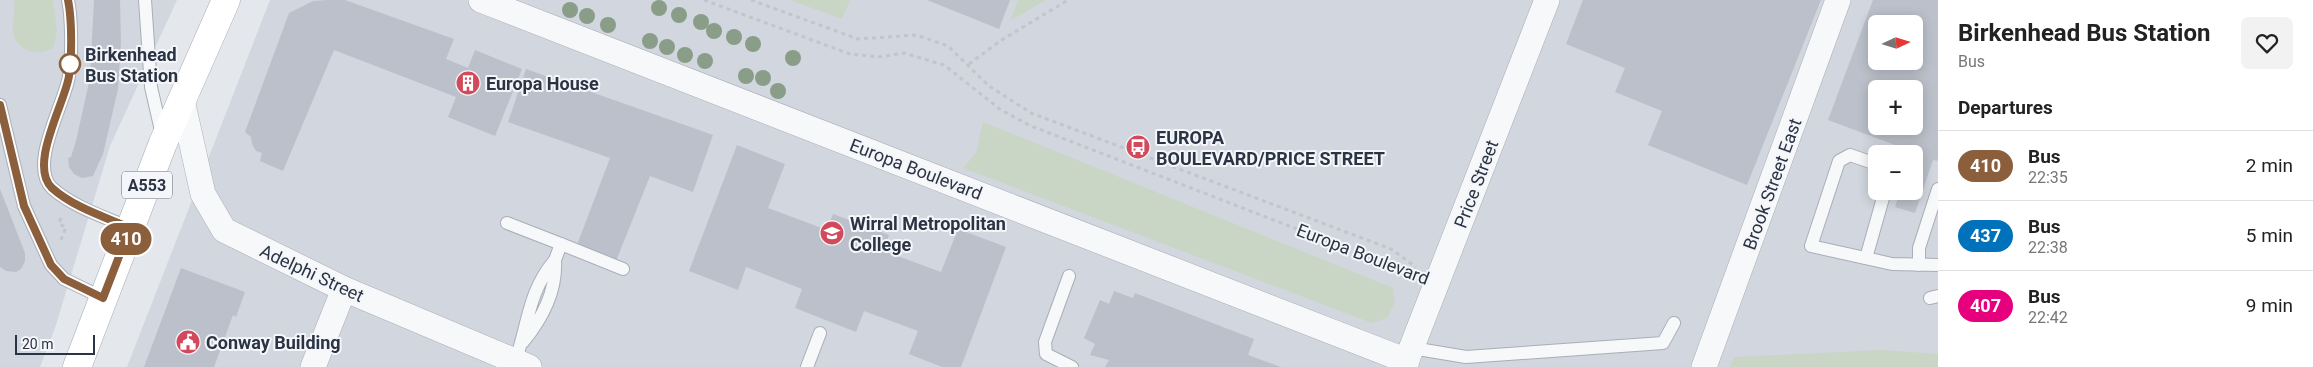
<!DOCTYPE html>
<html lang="en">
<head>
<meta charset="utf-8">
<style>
  :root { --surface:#fff; --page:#f2f2f2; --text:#222; --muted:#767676; --line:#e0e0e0 }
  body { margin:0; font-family:Roboto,sans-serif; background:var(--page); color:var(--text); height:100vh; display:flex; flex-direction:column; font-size:19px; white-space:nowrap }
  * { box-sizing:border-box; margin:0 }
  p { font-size:16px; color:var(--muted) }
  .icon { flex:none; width:28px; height:28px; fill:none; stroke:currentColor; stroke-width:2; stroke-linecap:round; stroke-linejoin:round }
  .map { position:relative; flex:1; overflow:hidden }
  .drawer { display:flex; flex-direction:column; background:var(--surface); width:375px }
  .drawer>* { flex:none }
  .badge { padding:0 10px; border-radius:16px; font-size:18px; line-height:32px }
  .needle { width:32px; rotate:86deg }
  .tools { position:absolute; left:1868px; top:15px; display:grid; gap:10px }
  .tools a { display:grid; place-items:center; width:55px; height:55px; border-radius:8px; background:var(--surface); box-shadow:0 2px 12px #0003; font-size:25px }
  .scale { position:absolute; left:15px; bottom:12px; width:80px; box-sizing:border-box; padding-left:5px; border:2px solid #2b3445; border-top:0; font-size:14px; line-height:18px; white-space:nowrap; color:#2b3445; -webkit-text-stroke:4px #f4f6f9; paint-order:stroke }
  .map>.badge { position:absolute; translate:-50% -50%; box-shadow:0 0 0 2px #fff }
  h2 { padding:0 20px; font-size:19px; line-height:45px }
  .round { display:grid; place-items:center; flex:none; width:52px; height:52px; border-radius:8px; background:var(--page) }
  .head { display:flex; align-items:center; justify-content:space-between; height:85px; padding:0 20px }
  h1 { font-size:24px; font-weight:700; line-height:38px }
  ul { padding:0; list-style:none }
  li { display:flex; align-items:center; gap:15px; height:70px; padding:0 20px; border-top:1px solid var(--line) }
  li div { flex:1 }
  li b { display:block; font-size:19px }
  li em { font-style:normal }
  li .badge { min-width:55px; font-weight:700; text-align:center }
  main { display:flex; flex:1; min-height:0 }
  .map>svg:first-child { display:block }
  .built { fill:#d2d6de; fill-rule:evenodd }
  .green { fill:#c9d6c5 }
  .building { fill:#bbc0ca; fill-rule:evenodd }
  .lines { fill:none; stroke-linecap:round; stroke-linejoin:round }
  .service-casing { stroke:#a9aeb7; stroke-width:14 }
  .minor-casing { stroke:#a9aeb7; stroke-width:26 }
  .primary-casing { stroke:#a3abb8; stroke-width:29 }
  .path { stroke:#c2c5cb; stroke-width:3; stroke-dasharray:4 4; stroke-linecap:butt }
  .service { stroke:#f7f8fa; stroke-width:12 }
  .minor { stroke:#f7f8fa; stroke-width:25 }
  .primary { stroke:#fff; stroke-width:28 }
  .tree { fill:#899d89 }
  .line-casing { stroke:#fff; stroke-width:11 }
  .line { stroke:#8b5e3c; stroke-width:8 }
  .stop-dot { fill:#fff; stroke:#8b5e3c; stroke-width:2.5 }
  .labels { text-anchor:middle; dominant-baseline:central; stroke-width:4; stroke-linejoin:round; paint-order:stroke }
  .shield { fill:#f4f6f9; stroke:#676e7b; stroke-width:1 }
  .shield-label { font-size:16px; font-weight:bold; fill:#2b3445 }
  .stop-label { font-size:18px; font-weight:bold; fill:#2b3445; stroke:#f4f6f9; text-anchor:start }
  .poi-label { font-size:18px; font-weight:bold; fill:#2b3445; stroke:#f4f6f9; text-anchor:start }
  .street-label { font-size:18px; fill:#2b3445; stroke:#f4f6f9 }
</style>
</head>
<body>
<main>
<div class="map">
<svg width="1938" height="367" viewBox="0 0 1938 367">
  <rect width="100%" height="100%" fill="#e4e7ec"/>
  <g class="built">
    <polygon points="0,0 177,0 110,146 56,325 40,367 0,367"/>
    <path d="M270 0H1938V367H127ZM1876 24H1914V61H1876ZM1876 89H1914V126H1876ZM1876 154H1914V191H1876Z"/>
  </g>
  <g class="green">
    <path d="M14 0H53L57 32 53 48C38 57 16 51 13 31 12 21 16 11 14 0Z"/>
    <polygon points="790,0 850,0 842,19"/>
    <polygon points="1018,0 1046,0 1010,21"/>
    <polygon points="983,122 1393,288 1395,303 1387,318 1372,323 963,168 976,153"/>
    <polygon points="1882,350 1938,354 1938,367 1730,367 1734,357"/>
  </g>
  <g class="building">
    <polygon points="94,0 120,0 121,43 118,89 103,154 93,176 82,178 74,174 69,167 68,158 71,157 76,141 90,78"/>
    <polygon points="329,0 345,0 454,39 446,59 468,68 475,50 522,69 495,136 448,117 456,97 334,50 283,171 260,161 262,153 256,151 252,144 251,137 245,132 289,13 313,1"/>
    <polygon points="927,0 1010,0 999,29"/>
    <polygon points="1583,0 1821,0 1747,185 1648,145 1662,111 1615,92 1625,68 1566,44"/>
    <path d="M1873 0H1938V158L1937 161 1933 160 1915 213 1895 207 1900 191H1914V152L1828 120ZM1876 24H1914V61H1876ZM1876 89H1914V126H1876Z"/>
    <polygon points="526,69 713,135 693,192 650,176 616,261 577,245 610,158 508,122"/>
    <polygon points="737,145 785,164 768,208 827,230 833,214 889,235 884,251 941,272 958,229 1006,247 961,367 942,367 909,354 918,331 864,311 856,332 795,308 802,289 746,267 738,290 689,271"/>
    <polygon points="0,189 25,253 25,261 21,269 16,272 6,271 0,267"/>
    <polygon points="181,268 245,292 236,317 233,315 214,367 144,367"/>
    <polygon points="1114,291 1133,298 1135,293 1254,339 1248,355 1281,367 1105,367 1109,360 1090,355 1095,344 1084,338 1100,300 1109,304"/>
  </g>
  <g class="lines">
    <defs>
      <g id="service">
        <path d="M68 0C72 19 72 57 69 76 65 103 28 165 52 188 73 207 105 217 130 228"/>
        <polyline points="145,0 151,87 162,135"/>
        <polyline points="0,105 24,206 51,265 64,279 103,298"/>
        <polyline points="1876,164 1850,155 1839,161 1811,246 1892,264 1938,265"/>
        <polyline points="507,223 561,244 555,260"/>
        <polyline points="561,244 623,269"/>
        <polyline points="1866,258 1885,191"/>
        <polyline points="1919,265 1919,248 1938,189"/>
        <polyline points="1069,276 1045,342 1046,354 1072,367"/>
        <polyline points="1930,298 1938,296"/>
        <polyline points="1412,348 1466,357 1663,343 1674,323"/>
        <path d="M515 362C528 326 528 291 555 260 557 291 542 319 523 342"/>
        <polyline points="807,367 820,333"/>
      </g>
      <g id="minor">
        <polyline points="481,0 1407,361"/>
        <polyline points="182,100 203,194 224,230 344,289 529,367"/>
        <polyline points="313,367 344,289"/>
        <polyline points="1404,367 1547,0"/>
        <polyline points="1704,367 1838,0"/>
      </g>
      <polyline id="primary" points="77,367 163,143 226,0"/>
    </defs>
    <use href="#service" class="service-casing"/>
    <use href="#minor" class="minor-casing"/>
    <use href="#primary" class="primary-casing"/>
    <g class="path">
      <polyline points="704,0 850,54 878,57 904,53 944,65 1001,110 1031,126 1413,274"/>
      <polyline points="751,0 858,39 916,35 948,46 989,86 1031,113 1391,249 1416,267"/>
      <polyline points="969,64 1000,41 1068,0"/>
      <polyline points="61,218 59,224 66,227 61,240"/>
    </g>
    <use href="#service" class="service"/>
    <use href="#minor" class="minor"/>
    <use href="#primary" class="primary"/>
  </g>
  <g class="tree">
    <circle cx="659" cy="8" r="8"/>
    <circle cx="570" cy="10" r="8"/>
    <circle cx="679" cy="15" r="8"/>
    <circle cx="587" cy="16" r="8"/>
    <circle cx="701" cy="22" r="8"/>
    <circle cx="608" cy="25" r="8"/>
    <circle cx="714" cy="31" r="8"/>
    <circle cx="734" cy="37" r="8"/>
    <circle cx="650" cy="41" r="8"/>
    <circle cx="753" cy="44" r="8"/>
    <circle cx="667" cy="47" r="8"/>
    <circle cx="685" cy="55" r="8"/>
    <circle cx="793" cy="58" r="8"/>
    <circle cx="705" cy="61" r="8"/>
    <circle cx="746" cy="76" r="8"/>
    <circle cx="763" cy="78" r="8"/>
    <circle cx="778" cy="91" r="8"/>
  </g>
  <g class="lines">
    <defs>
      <path id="line" d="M0 105 24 206 51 265 64 279 103 298 130 228C105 217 73 207 52 188 28 165 65 103 69 76 72 57 72 19 68 0"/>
    </defs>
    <use href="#line" class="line-casing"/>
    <use href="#line" class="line"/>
  </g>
  <defs>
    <symbol id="building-disc" viewBox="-11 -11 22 22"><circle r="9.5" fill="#d1495b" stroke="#f4f6f9"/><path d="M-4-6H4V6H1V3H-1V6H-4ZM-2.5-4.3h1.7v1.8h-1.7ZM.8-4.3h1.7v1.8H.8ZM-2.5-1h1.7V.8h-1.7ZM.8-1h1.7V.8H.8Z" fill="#fff"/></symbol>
    <symbol id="bus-disc" viewBox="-11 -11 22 22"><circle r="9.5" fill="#d1495b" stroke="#f4f6f9"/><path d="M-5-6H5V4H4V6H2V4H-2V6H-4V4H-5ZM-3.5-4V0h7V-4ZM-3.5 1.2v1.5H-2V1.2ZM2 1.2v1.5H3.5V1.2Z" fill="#fff"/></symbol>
    <symbol id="university-disc" viewBox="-11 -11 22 22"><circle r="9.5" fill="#d1495b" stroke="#f4f6f9"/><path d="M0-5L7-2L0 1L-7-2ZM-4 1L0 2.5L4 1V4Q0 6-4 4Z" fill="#fff"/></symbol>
    <symbol id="civic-disc" viewBox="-11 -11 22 22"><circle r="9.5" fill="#d1495b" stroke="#f4f6f9"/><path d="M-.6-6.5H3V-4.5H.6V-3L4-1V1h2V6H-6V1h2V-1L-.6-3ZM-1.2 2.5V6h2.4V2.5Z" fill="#fff"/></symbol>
  </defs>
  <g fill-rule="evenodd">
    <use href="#building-disc" x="454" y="69" width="28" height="28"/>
    <use href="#bus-disc" x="1124" y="133" width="28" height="28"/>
    <use href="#university-disc" x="818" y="219" width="28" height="28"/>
    <use href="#civic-disc" x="174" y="328" width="28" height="28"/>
  </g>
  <circle class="stop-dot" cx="70" cy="64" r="10"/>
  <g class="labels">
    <rect class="shield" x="122" y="171.5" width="50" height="27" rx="4"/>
    <g class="shield-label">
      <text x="147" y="185">A553</text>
    </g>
    <g class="stop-label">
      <text x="85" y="54">Birkenhead<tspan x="85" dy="21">Bus Station</tspan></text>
    </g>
    <g class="poi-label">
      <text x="486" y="83">Europa House</text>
      <text x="1156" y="137">EUROPA<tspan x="1156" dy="21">BOULEVARD/PRICE STREET</tspan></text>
      <text x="850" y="223">Wirral Metropolitan<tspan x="850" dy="21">College</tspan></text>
      <text x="206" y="342">Conway Building</text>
    </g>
    <g class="street-label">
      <text transform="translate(916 169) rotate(21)">Europa Boulevard</text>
      <text transform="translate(1476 184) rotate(-69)">Price Street</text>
      <text transform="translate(1772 184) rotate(-70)">Brook Street East</text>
      <text transform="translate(1363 254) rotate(21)">Europa Boulevard</text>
      <text transform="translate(312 273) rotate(25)">Adelphi Street</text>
    </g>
  </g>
</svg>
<div class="tools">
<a><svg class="needle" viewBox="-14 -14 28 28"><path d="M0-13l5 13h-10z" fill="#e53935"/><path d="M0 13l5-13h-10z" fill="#767676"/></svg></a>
<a>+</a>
<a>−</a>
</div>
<div class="scale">20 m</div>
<b class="badge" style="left:126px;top:239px;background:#8b5e3c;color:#fff">410</b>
</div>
<section class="drawer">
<div class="head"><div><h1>Birkenhead Bus Station</h1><p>Bus</p></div><a class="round"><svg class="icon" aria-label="heart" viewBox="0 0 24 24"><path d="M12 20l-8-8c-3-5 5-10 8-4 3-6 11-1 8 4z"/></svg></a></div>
<h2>Departures</h2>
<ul>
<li><span class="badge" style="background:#8b5e3c;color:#fff">410</span><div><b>Bus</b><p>22:35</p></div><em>2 min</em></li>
<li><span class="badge" style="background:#0072bc;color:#fff">437</span><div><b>Bus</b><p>22:38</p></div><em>5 min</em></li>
<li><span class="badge" style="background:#e6007e;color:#fff">407</span><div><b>Bus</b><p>22:42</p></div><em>9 min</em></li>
</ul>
</section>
</main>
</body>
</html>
